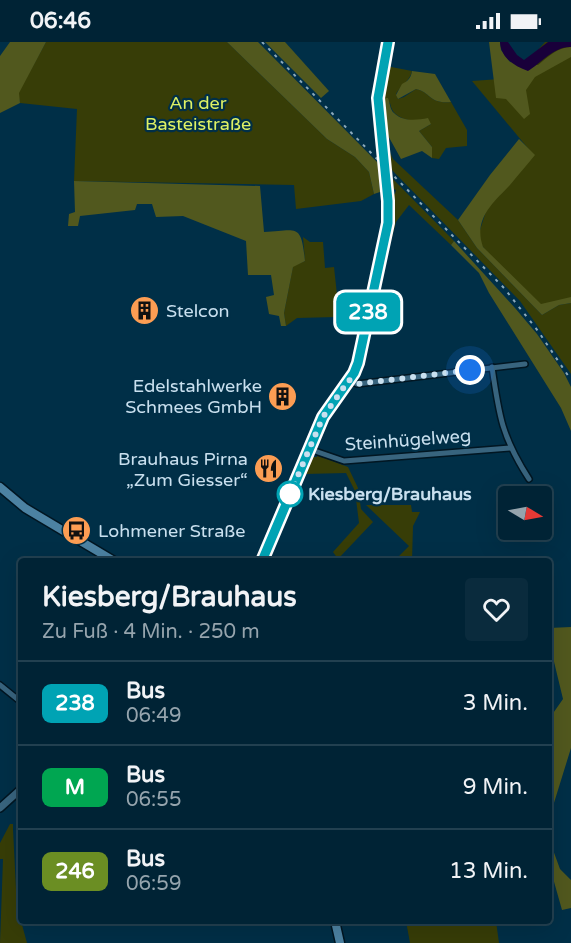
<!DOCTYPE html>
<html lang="de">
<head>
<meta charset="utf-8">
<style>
  :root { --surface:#002335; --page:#0a2b3d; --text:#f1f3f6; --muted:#95a4ad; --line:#224050 }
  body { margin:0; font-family:"Varela Round",sans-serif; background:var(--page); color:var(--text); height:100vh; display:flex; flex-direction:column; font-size:22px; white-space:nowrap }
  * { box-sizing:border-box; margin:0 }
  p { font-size:20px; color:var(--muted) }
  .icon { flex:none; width:33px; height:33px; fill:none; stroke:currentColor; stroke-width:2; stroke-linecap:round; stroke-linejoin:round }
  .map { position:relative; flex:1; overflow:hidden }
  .drawer { position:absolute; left:18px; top:516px; width:534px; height:366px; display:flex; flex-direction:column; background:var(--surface); border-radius:6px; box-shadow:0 6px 24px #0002,0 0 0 2px var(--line) }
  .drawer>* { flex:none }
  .badge { padding:0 12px; border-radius:9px; font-size:21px; line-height:39px }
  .needle { width:39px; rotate:100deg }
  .controls { position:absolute; left:498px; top:444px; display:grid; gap:12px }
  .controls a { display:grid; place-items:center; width:54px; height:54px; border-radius:6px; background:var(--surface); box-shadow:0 6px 24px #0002,0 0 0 2px var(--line); font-size:30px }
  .you { position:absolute; width:30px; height:30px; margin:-15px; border:4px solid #fff; border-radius:50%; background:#1a73e8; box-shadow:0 0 0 9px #1a73e833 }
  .map>.badge { position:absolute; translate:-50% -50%; box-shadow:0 0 0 3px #fff }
  .round { display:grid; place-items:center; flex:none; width:63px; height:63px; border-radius:6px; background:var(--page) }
  .summary { display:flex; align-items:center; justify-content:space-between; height:102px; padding:0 24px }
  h1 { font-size:28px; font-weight:700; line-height:45px }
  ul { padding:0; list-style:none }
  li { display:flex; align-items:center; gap:18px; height:84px; padding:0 24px; border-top:2px solid var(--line) }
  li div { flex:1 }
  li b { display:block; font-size:22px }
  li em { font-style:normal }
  li .badge { min-width:66px; font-weight:700; text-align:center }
  .status { display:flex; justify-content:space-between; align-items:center; height:42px; padding:0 30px; background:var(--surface); direction:ltr }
  .status svg { height:16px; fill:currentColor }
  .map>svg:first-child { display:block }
  .green { fill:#373d07 }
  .forest { fill:#51581e }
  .water { fill:#19003a }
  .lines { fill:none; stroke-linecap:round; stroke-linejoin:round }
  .minor-casing { stroke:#011622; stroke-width:8 }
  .tertiary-casing { stroke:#011622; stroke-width:10 }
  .secondary-casing { stroke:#011622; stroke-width:11 }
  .minor { stroke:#38647e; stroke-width:5 }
  .tertiary { stroke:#38647e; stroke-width:7 }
  .secondary { stroke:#4c82a2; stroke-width:8 }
  .rail { stroke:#8caabc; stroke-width:2; stroke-dasharray:3 6; stroke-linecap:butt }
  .line-casing { stroke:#fff; stroke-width:14 }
  .line { stroke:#00a3b4; stroke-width:9 }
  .walk { stroke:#c9e0ef; stroke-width:6; stroke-dasharray:0 10.8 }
  .stop-dot { fill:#fff; stroke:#00a3b4; stroke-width:3 }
  .labels { text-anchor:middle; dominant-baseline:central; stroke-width:4.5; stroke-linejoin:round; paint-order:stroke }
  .park-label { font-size:18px; fill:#def164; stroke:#002f47 }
  .poi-label { font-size:18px; fill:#c9e0ef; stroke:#002f47; text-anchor:start }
  .street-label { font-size:18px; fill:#c9e0ef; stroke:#002f47 }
  .stop-label { font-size:18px; font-weight:bold; fill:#c9e0ef; stroke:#002f47; text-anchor:start }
</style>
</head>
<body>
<div class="status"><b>06:46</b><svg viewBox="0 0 49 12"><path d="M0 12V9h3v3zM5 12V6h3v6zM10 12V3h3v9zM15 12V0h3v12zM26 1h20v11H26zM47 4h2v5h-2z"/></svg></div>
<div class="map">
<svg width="571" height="901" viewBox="0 0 571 901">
  <rect width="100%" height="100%" fill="#002f47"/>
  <g class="green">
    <polygon points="46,0 227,0 327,97 355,115 369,130 374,152 361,159 296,167 294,143 74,139 77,67 20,61 18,51"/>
    <polygon points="545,0 571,0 571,260 539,266 506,234 475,195 480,188 487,166 510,142 531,110 472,39 513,36"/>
    <path d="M386 24 412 29C410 39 401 43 396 52L398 57 404 55 416 47C432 51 429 62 451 60L467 88V104L446 106 439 117 432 116V105L419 89 431 82C415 78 393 80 390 61L382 56Z"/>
    <polygon points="387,104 393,117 458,178 477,206 542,273 559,263 571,261 571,332 520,259 389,125"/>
    <polygon points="388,132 454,199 451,203 409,163 396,180 388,210 386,210 392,180 391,151 395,152 396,148 390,145"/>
    <polygon points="303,195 310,200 323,200 325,226 334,225 338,262 336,275 297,276 286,284 284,271 293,224 305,219"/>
    <polygon points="317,413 348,425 358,446 361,467 373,480 338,517 333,510 359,481 355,449 346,431 304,432 311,415 317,415"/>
    <polygon points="366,463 411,463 412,470 420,470 413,484 412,519 394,519 409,504"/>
    <polygon points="10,782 13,782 13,787 16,847 21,879 27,901 0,901 3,817 0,817 0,801"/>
    <polygon points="406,879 496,879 499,901 410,901"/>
  </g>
  <g class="forest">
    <polygon points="10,0 46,0 19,51 20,61 0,71 0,14"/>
    <polygon points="227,0 258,0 378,121 380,150 374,152 369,130 355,115 327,97"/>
    <polygon points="265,0 285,0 329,49 321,56"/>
    <path d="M489 0H500L501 8 510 20 538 23C548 15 558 5 571 5V15L535 35 526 48 530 72 524 77 506 57 496 56Z"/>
    <path d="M412 29 435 32 451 60C429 62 432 51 416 47L398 57 396 53 402 42C408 39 411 36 412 29Z"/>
    <path d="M382 56H388C390 61 390 68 394 71 403 80 417 78 428 76L431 82 419 89 432 105V116L422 109 401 117 386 90Z"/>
    <path d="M519 97 535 113C527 123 518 133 510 143 493 161 473 177 483 205L541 262 571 255V261L559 263 542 273 477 206 458 178 490 133Z"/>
    <path d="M74 139 260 144 264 190C298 188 301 181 305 219L293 225 284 271 286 284H281L279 274 269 272 266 255 274 253 271 233H248L246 199 183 174 156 175 152 162H137L135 168 80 174 78 184H68L69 172 75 170Z"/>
    <polygon points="454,199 515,266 537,292 564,331 571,345 571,389 561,366 489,251 479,231 451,203"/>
    <polygon points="571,585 571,706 549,777 549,677 563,657 549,599 549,586"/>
    <polygon points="549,797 560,827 571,838 571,866 562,868 549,822"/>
  </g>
  <path class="water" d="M500 0H508L517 13 524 18 548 0H571V5C555 4 541 21 528 29 514 24 501 16 500 0Z"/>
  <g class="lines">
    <defs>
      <g id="minor">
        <path d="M492 325C499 374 502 395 529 437"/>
        <polyline points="349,338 357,342 525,322"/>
        <polyline points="309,407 344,419 510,406"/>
        <polyline points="0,643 21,660"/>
      </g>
      <polyline id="tertiary" points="0,766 21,747"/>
      <g id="secondary">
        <polyline points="0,445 25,466 114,519"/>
        <polyline points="262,519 323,374 354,331 359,321 365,284 388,181 388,159 379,56 388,0"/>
        <polyline points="335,879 340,901"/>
      </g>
    </defs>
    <use href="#minor" class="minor-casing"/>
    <use href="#tertiary" class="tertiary-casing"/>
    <use href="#secondary" class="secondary-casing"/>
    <use href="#minor" class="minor"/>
    <use href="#tertiary" class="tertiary"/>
    <use href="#secondary" class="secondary"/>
    <polyline class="rail" points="262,0 504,246 538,289 571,338"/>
  </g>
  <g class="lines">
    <defs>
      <polyline id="line" points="262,519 323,375 354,331 358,321 388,181 388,159 378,56 388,0"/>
    </defs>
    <use href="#line" class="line-casing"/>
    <use href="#line" class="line"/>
    <polyline class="walk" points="290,452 323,375 349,338 357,342 470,328"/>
  </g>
  <defs>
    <symbol id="building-disc" viewBox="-11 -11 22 22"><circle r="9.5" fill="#fc9d53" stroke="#002f47"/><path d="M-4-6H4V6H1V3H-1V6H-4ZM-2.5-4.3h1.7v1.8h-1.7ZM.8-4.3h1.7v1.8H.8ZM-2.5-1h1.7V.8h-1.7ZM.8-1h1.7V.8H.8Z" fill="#111"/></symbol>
    <symbol id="restaurant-disc" viewBox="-11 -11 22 22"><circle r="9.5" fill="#fc9d53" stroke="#002f47"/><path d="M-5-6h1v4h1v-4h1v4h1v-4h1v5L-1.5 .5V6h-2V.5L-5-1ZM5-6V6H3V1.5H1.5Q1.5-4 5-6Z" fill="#111"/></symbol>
    <symbol id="bus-disc" viewBox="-11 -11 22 22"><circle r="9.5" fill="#fc9d53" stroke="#002f47"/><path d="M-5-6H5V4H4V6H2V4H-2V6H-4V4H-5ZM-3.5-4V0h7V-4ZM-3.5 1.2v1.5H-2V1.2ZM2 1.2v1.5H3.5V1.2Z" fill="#111"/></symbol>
  </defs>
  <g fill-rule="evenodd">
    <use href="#building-disc" x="128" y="252" width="33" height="33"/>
    <use href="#building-disc" x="266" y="338" width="33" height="33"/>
    <use href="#restaurant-disc" x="252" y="410" width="33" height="33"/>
    <use href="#bus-disc" x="60" y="472" width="33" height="33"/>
  </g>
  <circle class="stop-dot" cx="290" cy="452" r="12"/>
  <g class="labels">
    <g class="park-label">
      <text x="198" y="61">An der<tspan x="198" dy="21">Basteistraße</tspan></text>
    </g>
    <g class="poi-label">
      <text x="166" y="269">Stelcon</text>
      <text x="262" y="344" text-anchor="end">Edelstahlwerke<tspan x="262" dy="21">Schmees GmbH</tspan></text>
      <text x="248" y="417" text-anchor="end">Brauhaus Pirna<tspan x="248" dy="21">„Zum Giesser“</tspan></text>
      <text x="98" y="489">Lohmener Straße</text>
    </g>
    <g class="street-label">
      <text transform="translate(408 398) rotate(-4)">Steinhügelweg</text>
    </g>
    <g class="stop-label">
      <text x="308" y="452">Kiesberg/Brauhaus</text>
    </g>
  </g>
</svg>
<div class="controls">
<a><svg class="needle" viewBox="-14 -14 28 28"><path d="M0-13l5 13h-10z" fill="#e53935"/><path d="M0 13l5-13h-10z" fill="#95a4ad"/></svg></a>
</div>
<div class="you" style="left:470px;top:328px"></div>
<b class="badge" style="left:368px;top:270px;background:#00a3b4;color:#fff">238</b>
<section class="drawer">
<div class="summary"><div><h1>Kiesberg/Brauhaus</h1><p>Zu Fuß · 4 Min. · 250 m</p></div><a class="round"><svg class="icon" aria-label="heart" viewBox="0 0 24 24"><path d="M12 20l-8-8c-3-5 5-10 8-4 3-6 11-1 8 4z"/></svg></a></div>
<ul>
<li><span class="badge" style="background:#00a3b4;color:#fff">238</span><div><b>Bus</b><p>06:49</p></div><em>3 Min.</em></li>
<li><span class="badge" style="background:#00a651;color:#fff">M</span><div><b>Bus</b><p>06:55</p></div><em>9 Min.</em></li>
<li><span class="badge" style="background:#6b8e23;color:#fff">246</span><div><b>Bus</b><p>06:59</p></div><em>13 Min.</em></li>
</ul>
</section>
</div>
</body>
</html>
